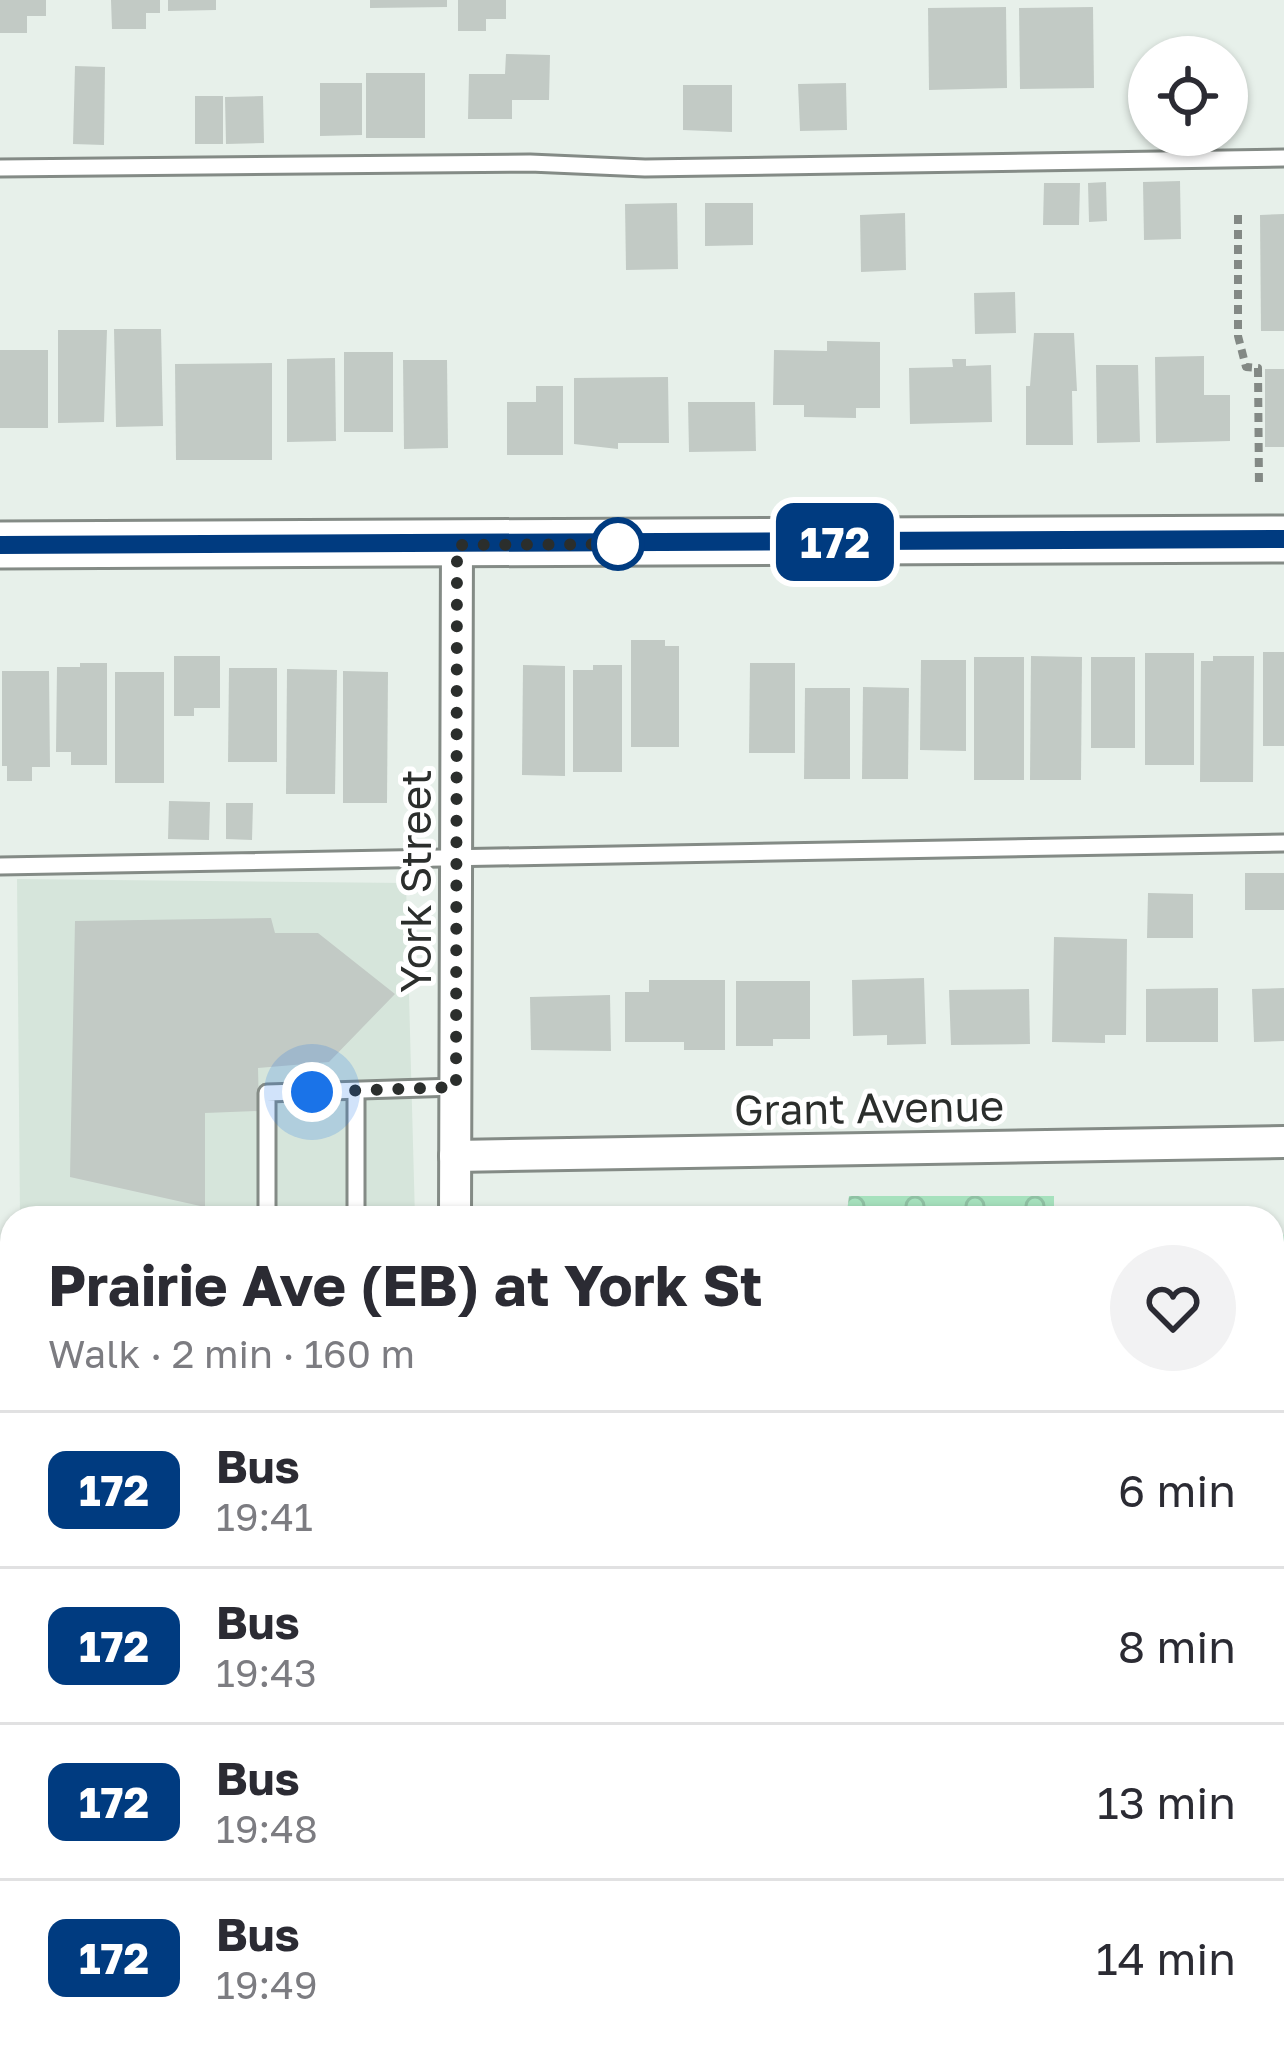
<!DOCTYPE html>
<html lang="en">
<head>
<meta charset="utf-8">
<style>
  :root { --surface:#fff; --page:#f2f2f3; --text:#2b2b33; --muted:#7c7c81; --line:#e1e1e2 }
  body { margin:0; font-family:"Golos Text",sans-serif; background:var(--page); color:var(--text); height:100vh; display:flex; flex-direction:column; font-size:45px; white-space:nowrap }
  * { box-sizing:border-box; margin:0 }
  p { font-size:39px; color:var(--muted) }
  .icon { flex:none; width:66px; height:66px; fill:none; stroke:currentColor; stroke-width:2; stroke-linecap:round; stroke-linejoin:round }
  .map { position:relative; flex:1; overflow:hidden }
  .drawer { position:absolute; left:0px; top:1206px; width:1284px; height:855px; display:flex; flex-direction:column; background:var(--surface); border-radius:36px 36px 0 0; box-shadow:0 3px 9px #0004 }
  .drawer>* { flex:none }
  .badge { padding:0 24px; border-radius:18px; font-size:42px; line-height:78px }
  .controls { position:absolute; left:1128px; top:36px; display:grid; gap:24px }
  .controls a { display:grid; place-items:center; width:120px; height:120px; border-radius:50%; background:var(--surface); box-shadow:0 3px 9px #0004; font-size:60px }
  .you { position:absolute; width:60px; height:60px; margin:-30px; border:9px solid #fff; border-radius:50%; background:#1a73e8; box-shadow:0 0 0 18px #1a73e833 }
  .map>.badge { position:absolute; translate:-50% -50%; box-shadow:0 0 0 6px #fff }
  .round { display:grid; place-items:center; flex:none; width:126px; height:126px; border-radius:63px; background:var(--page) }
  .summary { display:flex; align-items:center; justify-content:space-between; height:204px; padding:0 48px }
  h1 { font-size:57px; font-weight:700; line-height:90px }
  ul { padding:0; list-style:none }
  li { display:flex; align-items:center; gap:36px; height:156px; padding:0 48px; border-top:3px solid var(--line) }
  li div { flex:1 }
  li b { display:block; font-size:45px }
  li em { font-style:normal }
  li .badge { min-width:132px; font-weight:700; text-align:center }
  .map>svg:first-child { display:block }
  .built { fill:#d6e5db }
  .park { fill:url(#park-crowns) }
  .pitch { fill:#a6e1bd }
  .building { fill:#c2cac5 }
  .lines { fill:none; stroke-linecap:round; stroke-linejoin:round }
  .service-casing { stroke:#848b86; stroke-width:21 }
  .minor-casing { stroke:#848b86; stroke-width:36 }
  .secondary-casing { stroke:#848b86; stroke-width:51 }
  .path { stroke:#838985; stroke-width:8; stroke-dasharray:9 6; stroke-linecap:butt }
  .service { stroke:#fff; stroke-width:15 }
  .minor { stroke:#fff; stroke-width:30 }
  .secondary { stroke:#fff; stroke-width:45 }
  .line-casing { stroke:#fff; stroke-width:27 }
  .line { stroke:#003b80; stroke-width:18 }
  .walk { stroke:#2b2e2c; stroke-width:12; stroke-dasharray:0 21.6 }
  .stop-dot { fill:#fff; stroke:#003b80; stroke-width:6 }
  .labels { text-anchor:middle; dominant-baseline:central; stroke-width:10; stroke-linejoin:round; paint-order:stroke }
  .street-label { font-size:42px; fill:#2b2e2c; stroke:#fff }
</style>
</head>
<body>
<div class="map">
<svg width="1284" height="2059" viewBox="0 0 1284 2059">
  <defs>
    <pattern id="park-crowns" width="20" height="18" patternUnits="userSpaceOnUse" patternTransform="scale(3)"><rect width="20" height="18" fill="#a6e1bd"/><path d="M2 6a3 3 0 1 1 6 0M12 15a3 3 0 1 1 6 0" fill="none" stroke="#8fc1a3"/></pattern>
  </defs>
  <rect width="100%" height="100%" fill="#e7f0ea"/>
  <polygon class="built" points="17,879 406,883 415,1218 20,1218"/>
  <g class="park">
    <polygon points="849,1196 1054,1196 1054,1218 510,1218 847,1212"/>
    <polygon points="1272,1226 1284,1235 1284,2059 542,2059 542,2049 1272,2049"/>
  </g>
  <polygon class="pitch" points="1284,1276 1284,1488 1272,1476 1272,1284"/>
  <g class="building">
    <polygon points="0,0 46,0 46,16 27,16 27,33 0,33"/>
    <polygon points="111,0 160,0 160,13 146,13 146,29 112,29"/>
    <polygon points="168,0 216,0 216,10 168,11"/>
    <polygon points="370,0 447,0 447,7 370,8"/>
    <polygon points="458,0 506,0 506,19 486,19 486,31 458,31"/>
    <polygon points="1006,7 1007,88 929,90 928,8"/>
    <polygon points="1093,7 1094,88 1020,89 1019,8"/>
    <polygon points="506,54 550,55 549,100 512,100 512,119 468,119 469,74 505,74"/>
    <polygon points="75,66 105,67 104,145 73,144"/>
    <rect x="366" y="73" width="59" height="65"/>
    <polygon points="320,83 362,83 362,135 320,136"/>
    <polygon points="846,83 847,130 800,131 798,84"/>
    <polygon points="683,85 732,85 732,132 683,130"/>
    <rect x="195" y="96" width="28" height="48"/>
    <polygon points="263,96 264,143 226,144 225,97"/>
    <polygon points="1180,181 1181,239 1144,240 1143,182"/>
    <polygon points="1106,182 1107,221 1089,222 1088,183"/>
    <polygon points="1044,183 1080,183 1079,225 1043,225"/>
    <polygon points="677,203 678,269 626,270 625,204"/>
    <polygon points="705,203 753,203 753,245 705,246"/>
    <polygon points="905,213 906,270 861,272 860,215"/>
    <polygon points="1284,214 1284,331 1261,331 1260,215"/>
    <polygon points="1015,292 1016,333 975,334 974,293"/>
    <polygon points="114,329 161,329 163,426 116,427"/>
    <polygon points="58,330 107,330 104,422 58,423"/>
    <polygon points="1034,333 1074,333 1077,391 1072,391 1073,445 1026,445 1026,386 1030,386"/>
    <polygon points="827,341 880,342 880,408 856,408 856,418 804,417 804,405 773,405 774,350 827,351"/>
    <rect x="0" y="350" width="48" height="78"/>
    <rect x="344" y="352" width="49" height="80"/>
    <polygon points="1204,356 1204,395 1230,395 1230,441 1156,443 1155,357"/>
    <polygon points="335,358 336,441 287,442 287,359"/>
    <polygon points="952,359 966,359 966,366 991,365 992,422 910,424 909,368 953,367"/>
    <polygon points="403,360 447,360 448,448 404,449"/>
    <polygon points="272,363 272,460 176,460 175,364"/>
    <polygon points="1096,365 1138,365 1140,442 1097,443"/>
    <rect x="1265" y="369" width="19" height="78"/>
    <polygon points="668,377 669,443 618,443 618,449 574,444 574,378"/>
    <polygon points="536,386 563,386 563,455 507,455 507,402 536,402"/>
    <polygon points="688,402 755,402 756,451 689,452"/>
    <polygon points="631,640 665,640 665,646 679,646 679,747 631,747"/>
    <rect x="1263" y="652" width="21" height="94"/>
    <rect x="1145" y="653" width="49" height="112"/>
    <polygon points="174,656 220,656 220,708 194,708 194,716 174,716"/>
    <polygon points="1031,656 1082,657 1081,780 1030,780"/>
    <polygon points="1213,656 1254,656 1253,782 1200,782 1201,661 1213,661"/>
    <rect x="974" y="657" width="50" height="123"/>
    <rect x="1091" y="657" width="44" height="91"/>
    <polygon points="921,660 966,660 966,751 920,750"/>
    <polygon points="80,663 107,663 107,765 71,765 71,752 56,752 57,667 80,667"/>
    <polygon points="750,663 795,663 795,753 749,753"/>
    <polygon points="523,665 565,666 565,776 522,775"/>
    <polygon points="593,665 622,665 622,772 573,772 573,670 593,670"/>
    <polygon points="229,668 277,668 277,762 228,762"/>
    <polygon points="287,669 337,670 335,794 286,794"/>
    <polygon points="2,671 49,671 50,767 32,767 32,781 7,781 7,766 2,766"/>
    <polygon points="343,671 388,672 387,803 343,803"/>
    <rect x="115" y="672" width="49" height="111"/>
    <polygon points="863,687 909,688 908,779 862,779"/>
    <polygon points="805,688 850,688 850,779 804,779"/>
    <polygon points="169,801 210,802 209,840 168,839"/>
    <polygon points="226,803 253,803 252,840 226,839"/>
    <rect x="1245" y="873" width="39" height="37"/>
    <polygon points="1148,893 1193,894 1193,938 1147,938"/>
    <polygon points="271,918 275,933 318,933 395,994 329,1062 258,1068 259,1111 205,1113 205,1207 70,1177 75,921"/>
    <polygon points="1054,937 1127,939 1126,1035 1105,1035 1105,1043 1052,1042"/>
    <polygon points="924,978 926,1044 887,1045 887,1035 853,1036 852,980"/>
    <polygon points="649,980 725,980 725,1050 684,1050 684,1042 625,1042 625,992 649,992"/>
    <polygon points="736,981 810,981 810,1039 773,1039 773,1046 736,1046"/>
    <polygon points="1218,988 1218,1042 1146,1042 1146,989"/>
    <polygon points="1284,988 1284,1041 1254,1042 1252,989"/>
    <polygon points="1029,989 1030,1044 951,1045 949,990"/>
    <polygon points="610,995 611,1051 531,1050 530,997"/>
    <rect x="5" y="1383" width="7" height="54"/>
    <rect x="0" y="1570" width="12" height="37"/>
    <polygon points="1,1613 12,1613 12,1708 2,1708"/>
    <rect x="0" y="1913" width="12" height="85"/>
    <rect x="129" y="2049" width="38" height="10"/>
    <rect x="235" y="2049" width="42" height="10"/>
    <rect x="701" y="2051" width="53" height="8"/>
  </g>
  <g class="lines">
    <defs>
      <g id="service">
        <polyline points="0,168 530,163 645,168 1284,158"/>
        <polyline points="0,866 1284,843"/>
        <polyline points="356,1091 356,1218"/>
        <polyline points="267,1218 267,1093 456,1087"/>
        <polyline points="0,1532 12,1532"/>
      </g>
      <g id="minor">
        <polyline points="455,1156 1284,1142"/>
        <polyline points="455,1218 457,545"/>
        <polyline points="0,1302 12,1303"/>
        <polyline points="0,1814 12,1814"/>
        <polyline points="455,2049 455,2059"/>
      </g>
      <polyline id="secondary" points="0,545 1284,539"/>
    </defs>
    <use href="#service" class="service-casing"/>
    <use href="#minor" class="minor-casing"/>
    <use href="#secondary" class="secondary-casing"/>
    <polyline class="path" points="1238,215 1238,336 1246,367 1258,368 1259,488"/>
    <use href="#service" class="service"/>
    <use href="#minor" class="minor"/>
    <use href="#secondary" class="secondary"/>
  </g>
  <g class="lines">
    <defs>
      <polyline id="line" points="0,545 1284,539"/>
    </defs>
    <use href="#line" class="line-casing"/>
    <use href="#line" class="line"/>
    <polyline class="walk" points="312,1092 456,1087 457,545 641,544 618,544"/>
  </g>
  <circle class="stop-dot" cx="618" cy="544" r="24"/>
  <g class="labels">
    <g class="street-label">
      <text transform="translate(415 881) rotate(-90)">York Street</text>
      <text transform="translate(869 1107) rotate(-1)">Grant Avenue</text>
    </g>
  </g>
</svg>
<div class="controls">
<a><svg class="icon" aria-label="locate" viewBox="0 0 24 24"><circle cx="12" cy="12" r="6"/><path d="M12 2v4M12 18v4M2 12h4M18 12h4"/></svg></a>
</div>
<div class="you" style="left:312px;top:1092px"></div>
<b class="badge" style="left:835px;top:542px;background:#003b80;color:#fff">172</b>
<section class="drawer">
<div class="summary"><div><h1>Prairie Ave (EB) at York St</h1><p>Walk · 2 min · 160 m</p></div><a class="round"><svg class="icon" aria-label="heart" viewBox="0 0 24 24"><path d="M12 20l-8-8c-3-5 5-10 8-4 3-6 11-1 8 4z"/></svg></a></div>
<ul>
<li><span class="badge" style="background:#003b80;color:#fff">172</span><div><b>Bus</b><p>19:41</p></div><em>6 min</em></li>
<li><span class="badge" style="background:#003b80;color:#fff">172</span><div><b>Bus</b><p>19:43</p></div><em>8 min</em></li>
<li><span class="badge" style="background:#003b80;color:#fff">172</span><div><b>Bus</b><p>19:48</p></div><em>13 min</em></li>
<li><span class="badge" style="background:#003b80;color:#fff">172</span><div><b>Bus</b><p>19:49</p></div><em>14 min</em></li>
</ul>
</section>
</div>
</body>
</html>
